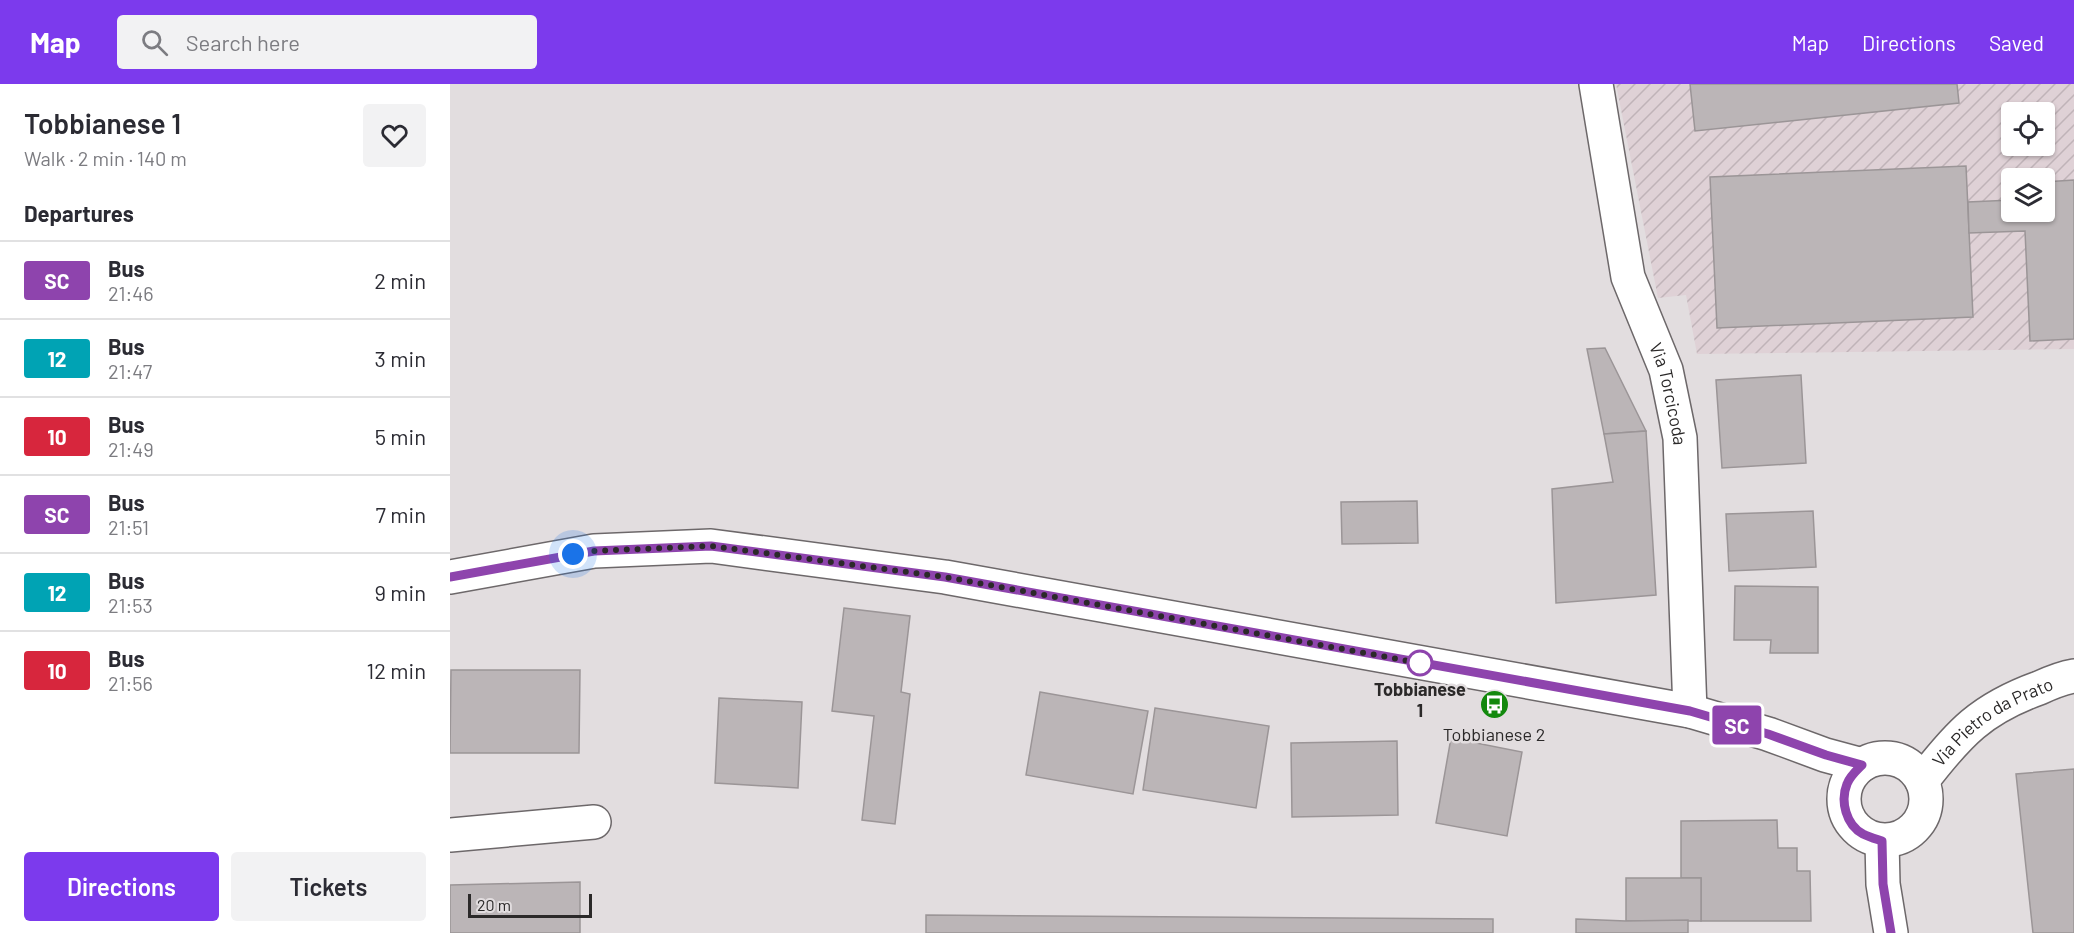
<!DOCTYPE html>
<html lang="en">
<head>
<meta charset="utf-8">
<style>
  :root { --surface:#fff; --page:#f2f2f3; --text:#2b2b33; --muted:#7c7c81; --line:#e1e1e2; --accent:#7c3aed }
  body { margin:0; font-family:Barlow,sans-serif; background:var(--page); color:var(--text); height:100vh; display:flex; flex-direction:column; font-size:22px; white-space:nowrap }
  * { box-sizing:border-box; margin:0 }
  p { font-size:20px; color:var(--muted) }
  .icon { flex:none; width:33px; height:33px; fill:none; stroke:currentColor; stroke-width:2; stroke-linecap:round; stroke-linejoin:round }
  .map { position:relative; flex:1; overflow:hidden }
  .sheet { display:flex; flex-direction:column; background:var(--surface); width:450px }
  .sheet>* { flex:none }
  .badge { padding:0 12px; border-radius:4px; font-size:21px; line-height:39px }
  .buttons { position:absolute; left:1551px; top:18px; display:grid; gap:12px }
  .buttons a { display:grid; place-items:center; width:54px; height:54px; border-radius:6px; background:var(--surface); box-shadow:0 2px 4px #0004; font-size:30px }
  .scale { position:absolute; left:18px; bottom:15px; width:124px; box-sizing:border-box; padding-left:6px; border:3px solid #2b2929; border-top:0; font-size:16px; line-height:21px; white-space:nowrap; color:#2b2929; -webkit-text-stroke:4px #e2dddf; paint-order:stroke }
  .you { position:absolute; width:30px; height:30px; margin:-15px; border:4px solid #fff; border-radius:50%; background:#1a73e8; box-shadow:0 0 0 9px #1a73e833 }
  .map>.badge { position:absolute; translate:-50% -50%; box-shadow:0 0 0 3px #fff }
  h2 { padding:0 24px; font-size:22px; line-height:54px }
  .round { display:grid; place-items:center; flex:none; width:63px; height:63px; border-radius:6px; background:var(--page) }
  .headline { display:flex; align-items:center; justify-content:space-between; height:102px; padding:0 24px }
  h1 { font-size:28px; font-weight:600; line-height:45px }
  .button { display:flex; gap:12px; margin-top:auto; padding:12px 24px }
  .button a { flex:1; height:69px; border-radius:6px; background:var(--accent); color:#fff; font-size:24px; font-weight:600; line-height:69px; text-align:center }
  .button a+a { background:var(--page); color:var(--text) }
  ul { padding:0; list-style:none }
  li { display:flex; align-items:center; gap:18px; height:78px; padding:0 24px; border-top:2px solid var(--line) }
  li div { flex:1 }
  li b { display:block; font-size:22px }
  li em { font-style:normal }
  li .badge { min-width:66px; font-weight:700; text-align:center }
  header { display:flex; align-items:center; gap:36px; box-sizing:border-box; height:84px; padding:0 30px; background:var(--accent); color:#fff }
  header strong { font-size:28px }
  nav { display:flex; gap:33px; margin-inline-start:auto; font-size:21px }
  .search { width:420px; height:54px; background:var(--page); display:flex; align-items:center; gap:15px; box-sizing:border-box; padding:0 21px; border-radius:6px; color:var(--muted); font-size:22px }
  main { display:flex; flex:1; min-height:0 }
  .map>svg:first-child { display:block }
  .industrial { fill:url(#industrial-furrows); fill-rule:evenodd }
  .building { fill:#bbb5b7; stroke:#9b9597; stroke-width:1.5 }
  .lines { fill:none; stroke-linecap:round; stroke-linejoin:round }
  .street-casing { stroke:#6d686a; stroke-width:36 }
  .street { stroke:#fff; stroke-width:33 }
  .line-casing { stroke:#fff; stroke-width:14 }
  .line { stroke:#8e44ad; stroke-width:9 }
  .walk { stroke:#2b2929; stroke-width:6; stroke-dasharray:0 10.8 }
  .stop-dot { fill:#fff; stroke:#8e44ad; stroke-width:3 }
  .labels { text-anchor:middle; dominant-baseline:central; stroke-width:5; stroke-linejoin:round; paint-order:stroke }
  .street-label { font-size:18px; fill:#2b2929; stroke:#e2dddf }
  .stop-label { font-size:18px; font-weight:bold; fill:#2b2929; stroke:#e2dddf }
  .poi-label { font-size:18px; fill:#2b2929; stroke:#e2dddf }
</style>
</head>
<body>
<header>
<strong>Map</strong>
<div class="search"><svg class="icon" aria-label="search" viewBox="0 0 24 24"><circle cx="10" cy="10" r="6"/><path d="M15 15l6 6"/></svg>Search here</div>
<nav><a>Map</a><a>Directions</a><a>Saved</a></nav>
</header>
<main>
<section class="sheet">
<div class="headline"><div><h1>Tobbianese 1</h1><p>Walk · 2 min · 140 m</p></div><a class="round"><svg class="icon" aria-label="heart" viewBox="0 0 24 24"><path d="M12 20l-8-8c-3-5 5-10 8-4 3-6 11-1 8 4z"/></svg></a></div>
<h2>Departures</h2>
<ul>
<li><span class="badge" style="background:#8e44ad;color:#fff">SC</span><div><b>Bus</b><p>21:46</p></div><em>2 min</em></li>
<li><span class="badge" style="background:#00a3b4;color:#fff">12</span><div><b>Bus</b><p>21:47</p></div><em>3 min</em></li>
<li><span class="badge" style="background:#d7263d;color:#fff">10</span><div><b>Bus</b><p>21:49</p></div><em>5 min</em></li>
<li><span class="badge" style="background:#8e44ad;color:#fff">SC</span><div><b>Bus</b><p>21:51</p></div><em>7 min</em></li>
<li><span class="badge" style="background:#00a3b4;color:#fff">12</span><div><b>Bus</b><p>21:53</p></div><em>9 min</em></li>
<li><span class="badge" style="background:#d7263d;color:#fff">10</span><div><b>Bus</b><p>21:56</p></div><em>12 min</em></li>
</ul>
<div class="button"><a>Directions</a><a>Tickets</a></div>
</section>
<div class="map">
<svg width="1624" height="849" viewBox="0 0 1624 849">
  <defs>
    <pattern id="industrial-furrows" width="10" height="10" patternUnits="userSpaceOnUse" patternTransform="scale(1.5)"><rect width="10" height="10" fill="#dfd1d6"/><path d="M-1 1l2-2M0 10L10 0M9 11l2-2" fill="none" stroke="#c0b3b8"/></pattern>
  </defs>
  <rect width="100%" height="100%" fill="#e2dddf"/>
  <path class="industrial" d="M1166 0H1624V265L1247 270 1236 211 1208 214ZM1562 28H1594V62H1562ZM1562 94H1594V128H1562Z"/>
  <g class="building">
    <polygon points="1240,0 1507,0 1509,19 1245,47"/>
    <polygon points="1516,82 1523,233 1267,244 1260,93"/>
    <polygon points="1624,96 1624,255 1580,257 1575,147 1519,149 1518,118 1562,116 1562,128 1594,128 1594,98"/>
    <polygon points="1155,264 1196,347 1154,350 1137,265"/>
    <polygon points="1351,291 1356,379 1272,384 1266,296"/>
    <polygon points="1196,347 1206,511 1106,519 1102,405 1163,398 1154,350"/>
    <polygon points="967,417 968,459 892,460 891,418"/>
    <polygon points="1363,427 1366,483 1279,487 1276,430"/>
    <polygon points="1285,502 1368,503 1368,569 1320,569 1321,556 1284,556"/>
    <polygon points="394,524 460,532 451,608 460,610 445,740 412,736 424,632 382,627"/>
    <polygon points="1,586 130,586 129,669 0,669"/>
    <polygon points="590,608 698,627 683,710 576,691"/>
    <polygon points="269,614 352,618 348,704 265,699"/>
    <polygon points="705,624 819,642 806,724 693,706"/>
    <polygon points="1001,654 1072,668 1057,752 986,739"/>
    <polygon points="947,657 948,731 842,733 841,659"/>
    <polygon points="1624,685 1624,849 1583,849 1566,690"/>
    <polygon points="1327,736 1328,764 1347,764 1347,787 1360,787 1361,837 1251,837 1251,794 1231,794 1231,737"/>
    <rect x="1176" y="794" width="75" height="43"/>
    <polygon points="130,798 130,849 0,849 0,801"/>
    <polygon points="476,831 1043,835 1043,849 476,849"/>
    <polygon points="1126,835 1176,837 1238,836 1238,849 1126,849"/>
  </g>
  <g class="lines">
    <defs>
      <g id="street">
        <path id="s1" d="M1146 0 1178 193 1216 286 1230 354 1240 627"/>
        <polyline points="0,493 144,467 261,462 495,493 1240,627 1318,650 1375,671 1412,681"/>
        <circle cx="1435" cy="715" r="41"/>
        <path id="s2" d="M1472 697C1509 649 1531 625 1589 604 1600 599 1612 594 1624 592"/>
        <polyline points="0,751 144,738"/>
        <polyline points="1432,757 1433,800 1441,849"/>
      </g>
    </defs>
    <use href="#street" class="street-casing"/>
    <use href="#street" class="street"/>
  </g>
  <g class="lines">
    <defs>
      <path id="line" d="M0 493 144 467 261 462 495 493 1240 627 1318 650 1376 671 1412 681C1406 687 1400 692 1397 700 1390 717 1396 741 1413 750 1419 753 1426 755 1432 757L1433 800 1441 849"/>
    </defs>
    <use href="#line" class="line-casing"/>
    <use href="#line" class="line"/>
    <polyline class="walk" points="123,470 144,467 261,462 495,493 970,579"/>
  </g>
  <defs>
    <symbol id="bus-disc" viewBox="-11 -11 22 22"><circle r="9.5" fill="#13890d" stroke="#e2dddf"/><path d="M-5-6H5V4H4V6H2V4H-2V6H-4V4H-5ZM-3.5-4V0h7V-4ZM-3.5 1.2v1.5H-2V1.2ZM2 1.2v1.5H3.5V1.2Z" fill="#fff"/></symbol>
  </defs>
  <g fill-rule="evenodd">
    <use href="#bus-disc" x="1028" y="604" width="33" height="33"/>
  </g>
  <circle class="stop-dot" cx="970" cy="579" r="12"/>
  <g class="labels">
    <g class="street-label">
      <text stroke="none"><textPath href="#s1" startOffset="320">Via Torcicoda</textPath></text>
      <text stroke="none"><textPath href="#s2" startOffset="94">Via Pietro da Prato</textPath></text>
    </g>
    <g class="stop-label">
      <text x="970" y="605">Tobbianese<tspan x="970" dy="21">1</tspan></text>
    </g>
    <g class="poi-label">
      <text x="1044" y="650">Tobbianese 2</text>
    </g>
  </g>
</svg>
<div class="buttons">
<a><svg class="icon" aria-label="locate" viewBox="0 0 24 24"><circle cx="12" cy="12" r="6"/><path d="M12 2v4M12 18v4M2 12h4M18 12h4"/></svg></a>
<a><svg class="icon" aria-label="layers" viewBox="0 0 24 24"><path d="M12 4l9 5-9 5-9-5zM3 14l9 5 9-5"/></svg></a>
</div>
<div class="scale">20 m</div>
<div class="you" style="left:123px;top:470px"></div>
<b class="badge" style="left:1287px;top:641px;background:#8e44ad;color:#fff">SC</b>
</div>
</main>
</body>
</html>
